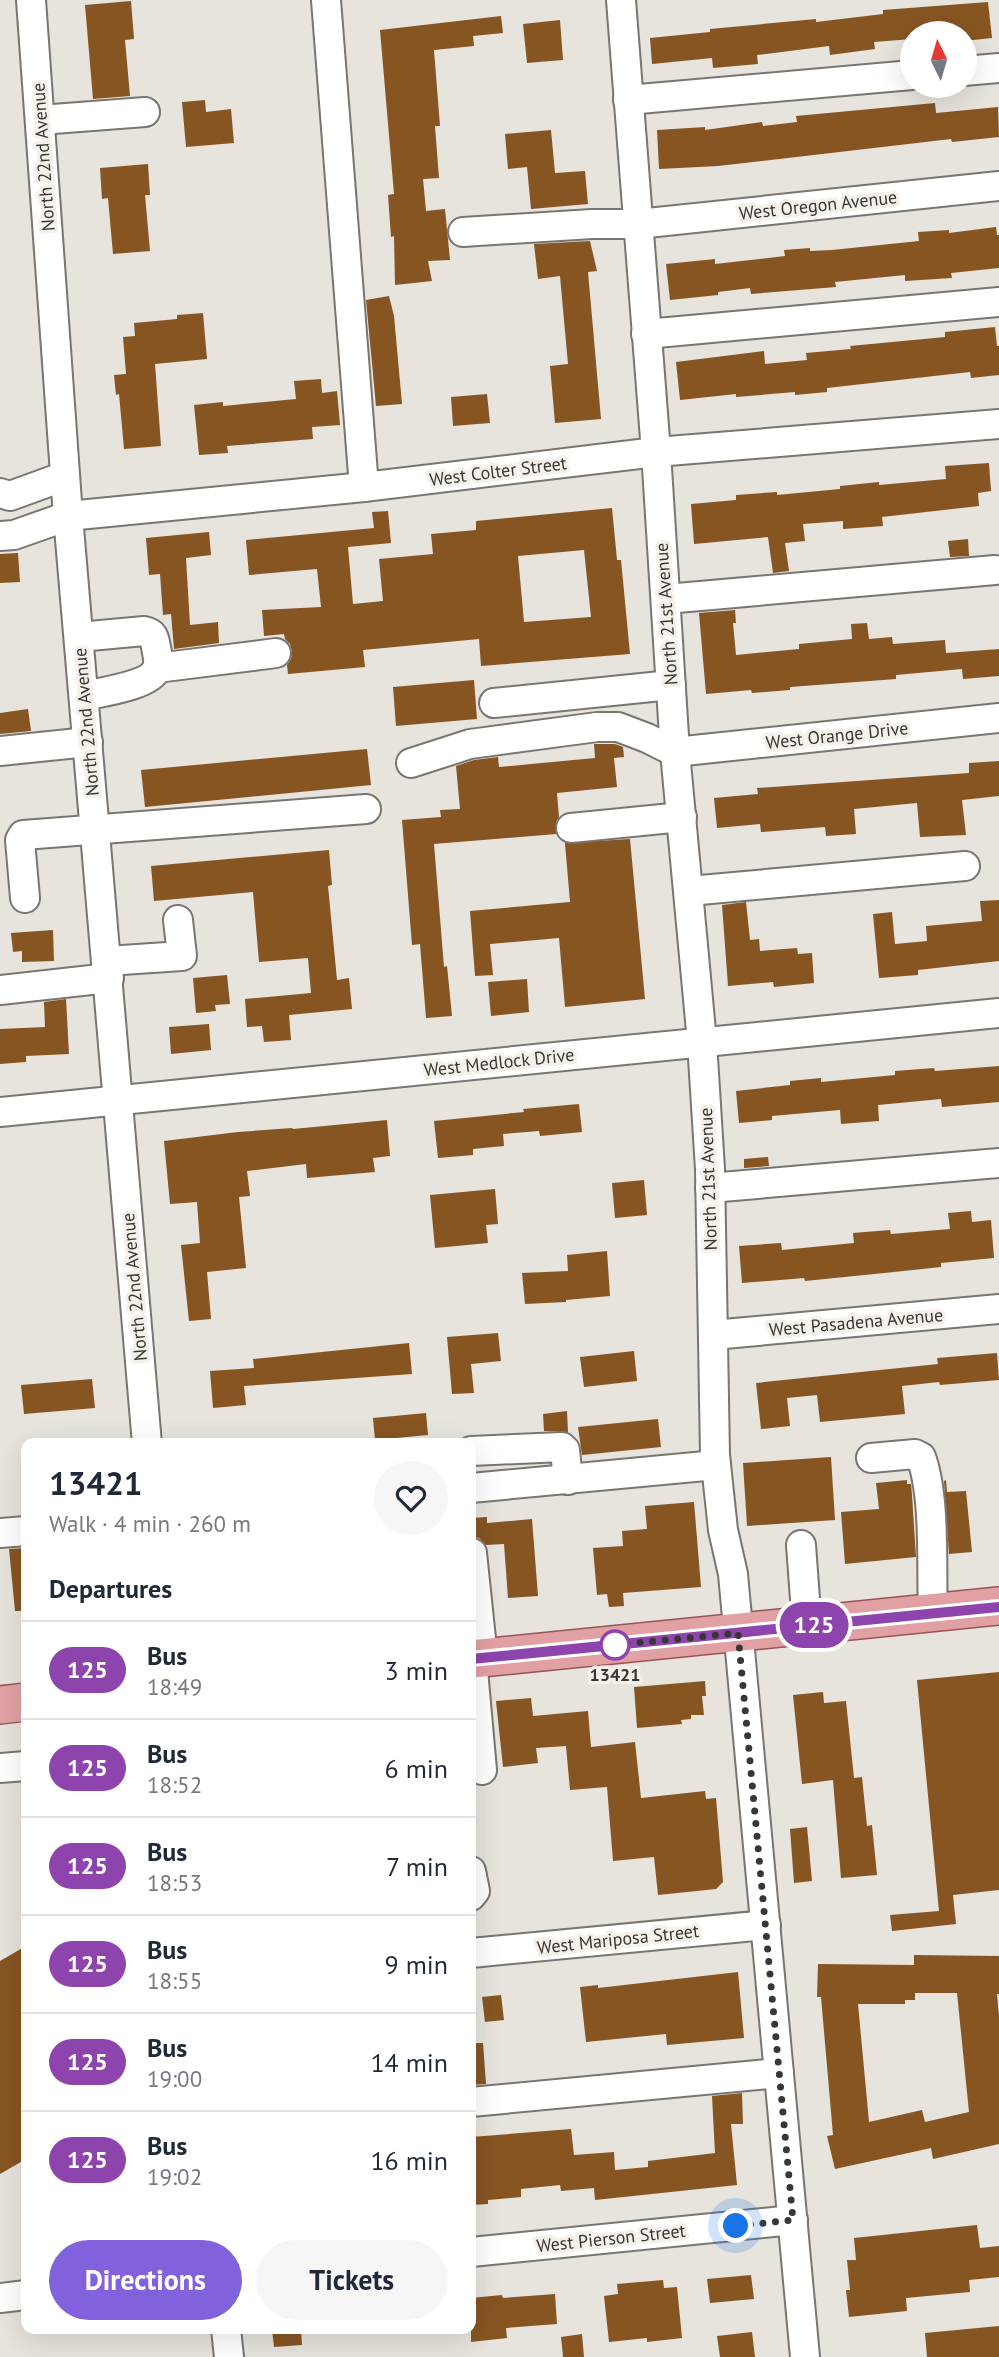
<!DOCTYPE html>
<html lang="en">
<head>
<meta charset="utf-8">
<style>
  :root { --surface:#fff; --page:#f6f6f7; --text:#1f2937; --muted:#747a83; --line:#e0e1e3; --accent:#8261dc }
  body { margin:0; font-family:"PT Sans",sans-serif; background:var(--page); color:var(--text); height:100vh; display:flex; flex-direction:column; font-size:26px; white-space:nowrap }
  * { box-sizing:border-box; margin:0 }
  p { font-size:23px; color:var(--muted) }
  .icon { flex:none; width:38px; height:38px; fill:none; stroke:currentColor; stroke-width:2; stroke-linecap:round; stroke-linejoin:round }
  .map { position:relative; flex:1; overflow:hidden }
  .side { position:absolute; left:21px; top:1438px; width:455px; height:896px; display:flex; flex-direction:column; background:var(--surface); border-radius:14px; box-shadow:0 7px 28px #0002 }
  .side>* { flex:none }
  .badge { padding:0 14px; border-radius:23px; font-size:24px; line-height:46px }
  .needle { width:46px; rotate:355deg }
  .fabs { position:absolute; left:900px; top:21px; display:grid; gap:14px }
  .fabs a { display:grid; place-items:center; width:77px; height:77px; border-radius:50%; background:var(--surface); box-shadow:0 7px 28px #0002; font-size:35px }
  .you { position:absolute; width:35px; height:35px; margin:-18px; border:5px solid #fff; border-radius:50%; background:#1a73e8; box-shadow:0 0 0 10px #1a73e833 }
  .map>.badge { position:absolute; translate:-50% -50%; box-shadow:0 0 0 4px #fff }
  h2 { padding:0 28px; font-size:26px; line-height:63px }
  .round { display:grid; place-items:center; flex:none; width:74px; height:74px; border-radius:37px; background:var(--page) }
  .headline { display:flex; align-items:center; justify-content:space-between; height:119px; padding:0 28px }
  h1 { font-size:33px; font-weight:600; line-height:52px }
  .primary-button { display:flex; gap:14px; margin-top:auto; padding:14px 28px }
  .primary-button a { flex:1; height:80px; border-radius:42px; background:var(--accent); color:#fff; font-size:28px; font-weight:600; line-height:80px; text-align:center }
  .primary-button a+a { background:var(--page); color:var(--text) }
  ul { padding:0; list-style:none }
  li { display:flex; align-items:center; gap:21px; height:98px; padding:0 28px; border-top:2px solid var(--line) }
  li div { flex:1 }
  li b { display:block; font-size:26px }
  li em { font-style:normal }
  li .badge { min-width:77px; font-weight:700; text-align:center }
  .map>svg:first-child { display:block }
  .building { fill:#865522; fill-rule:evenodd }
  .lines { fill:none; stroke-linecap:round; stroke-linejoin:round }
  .minor-casing { stroke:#797570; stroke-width:32 }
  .major-casing { stroke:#995356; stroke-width:40 }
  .minor { stroke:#fff; stroke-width:28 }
  .major { stroke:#e1a1a4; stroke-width:37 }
  .line-casing { stroke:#fff; stroke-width:16 }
  .line { stroke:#8e44ad; stroke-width:10 }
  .walk { stroke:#393735; stroke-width:7; stroke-dasharray:0 12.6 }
  .stop-dot { fill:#fff; stroke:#8e44ad; stroke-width:3.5 }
  .labels { text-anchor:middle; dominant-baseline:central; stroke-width:7; stroke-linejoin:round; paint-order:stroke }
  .street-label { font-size:18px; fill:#393735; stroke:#f5f1ea }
  .stop-label { font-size:18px; font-weight:bold; fill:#393735; stroke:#f5f1ea }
</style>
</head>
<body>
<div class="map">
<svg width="999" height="2357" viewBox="0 0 999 2357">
  <rect width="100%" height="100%" fill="#e7e3dd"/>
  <g class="building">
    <polygon points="131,1 134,39 125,40 130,96 93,99 85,5"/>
    <polygon points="988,2 992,38 964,41 964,33 912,33 912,39 874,42 875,49 830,55 829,46 757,55 758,64 713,68 712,58 652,64 650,38 710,32 710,29 816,19 816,22 883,14 883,10"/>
    <polygon points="501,16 503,33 473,36 474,46 434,50 440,126 435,126 439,178 423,179 426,211 445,209 450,260 428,261 432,281 395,285 394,236 391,237 388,195 394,194 380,30"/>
    <polygon points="560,20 563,60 527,63 523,24"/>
    <polygon points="205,100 206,112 231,109 234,143 186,147 182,102"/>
    <polygon points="935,103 936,113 998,107 999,137 952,142 951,139 718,166 659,169 657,130 705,127 705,130 762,122 763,126 797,122 796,116"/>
    <polygon points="551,130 555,173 585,171 588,204 531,209 527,167 508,169 505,134"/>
    <polygon points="148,164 150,195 145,195 150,251 113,254 108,198 102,199 100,168"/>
    <polygon points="996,227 997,235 999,235 999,268 951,273 952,278 905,281 905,275 835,282 836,287 751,294 750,288 718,292 718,295 670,300 666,264 715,259 715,264 785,256 784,250 810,248 810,251 832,250 919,241 918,232 949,230 949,233"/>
    <polygon points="590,241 597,271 588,272 601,419 555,423 550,366 568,364 560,276 538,279 534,244"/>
    <polygon points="389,296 394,316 402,404 376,406 366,300"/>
    <polygon points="203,313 207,359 155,364 161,446 124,449 119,394 116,395 114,375 126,374 123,337 135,336 134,323 177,319 177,315"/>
    <polygon points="995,327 997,346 999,346 999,375 971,378 970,372 827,388 827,392 795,395 795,392 736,397 736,394 680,400 676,362 764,351 765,364 807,360 806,353 851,349 850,346 945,337 945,332"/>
    <polygon points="321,379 322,393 337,391 340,425 312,427 313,439 227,446 228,453 199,455 194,405 223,402 223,406 296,399 294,381"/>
    <polygon points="487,394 490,423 453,426 451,397"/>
    <polygon points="989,463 991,491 978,493 979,506 882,517 883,526 843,529 843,521 803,524 805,541 785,543 789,571 773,573 768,537 694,544 691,504 736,500 736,495 777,492 777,495 840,489 840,486 879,482 879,485 946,479 945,466"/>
    <path d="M612 508 617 560H621L630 654 481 666 479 639 363 650 365 667 288 674 287 665 291 659 292 652 290 644 285 639 284 634 264 636 262 610 321 607 317 569 249 575 246 540 374 528 372 512 388 511 391 543 348 547 353 604 383 601 379 559 433 554 431 534 476 530V521ZM584 550 591 617 524 622 518 556Z"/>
    <polygon points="209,532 211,555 186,558 190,625 218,622 219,643 174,649 171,614 163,615 160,574 149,575 146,538"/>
    <polygon points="968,539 969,556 950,557 948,541"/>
    <polygon points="18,553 20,582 0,583 0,554"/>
    <polygon points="735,610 736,623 733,623 736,655 799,649 799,644 852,639 851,624 867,623 869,639 892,637 893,644 945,640 946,653 999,649 999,676 963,679 962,669 896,675 896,679 790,687 790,690 752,693 751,690 706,694 699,613"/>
    <polygon points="474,680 477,719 396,726 393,687"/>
    <polygon points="28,709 31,731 0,734 0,713"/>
    <polygon points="594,744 615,744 623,747 624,757 614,758 617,787 557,793 559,817 556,822 556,834 434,844 444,967 447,966 452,1016 426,1018 420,944 412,945 402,820 441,817 440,810 460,809 456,766 474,760 498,757 499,767 595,758"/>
    <polygon points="367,749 371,785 145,807 141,770"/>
    <polygon points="999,761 999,796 962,800 966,835 920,837 917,803 854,809 856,834 826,836 825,827 761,832 760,824 717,828 714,798 758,794 757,788 969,773 969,763"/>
    <polygon points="630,839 645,999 565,1007 559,938 490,944 493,975 475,976 470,911 570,902 565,843"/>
    <polygon points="329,850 332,885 328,886 337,980 349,978 352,1009 289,1015 291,1040 264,1042 262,1026 247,1027 245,999 311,993 308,958 259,962 253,892 154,901 151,866"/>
    <polygon points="999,900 999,961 918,970 918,975 879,978 873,914 892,912 895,944 927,941 926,926 982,921 980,901"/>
    <polygon points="746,902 750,940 759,939 760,951 797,948 798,954 812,953 814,983 774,987 773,982 728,986 722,905"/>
    <polygon points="53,930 54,961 22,962 22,951 13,952 11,933"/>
    <polygon points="227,975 230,1004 215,1005 216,1011 196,1013 193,978"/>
    <polygon points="527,979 529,1012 491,1016 488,982"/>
    <polygon points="66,999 69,1054 26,1056 26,1062 0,1064 0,1029 45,1027 44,1002"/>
    <polygon points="209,1024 211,1050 171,1054 169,1027"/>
    <polygon points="999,1066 999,1102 942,1107 941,1099 878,1105 879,1121 841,1124 840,1110 772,1116 772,1120 739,1123 736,1091 790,1085 790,1081 821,1078 821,1082 895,1075 895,1071 934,1068 935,1071"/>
    <polygon points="579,1104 582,1132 540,1136 539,1131 503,1134 504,1146 473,1149 473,1155 438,1158 434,1121 524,1112 523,1109"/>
    <polygon points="387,1120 390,1156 373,1158 375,1172 307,1178 306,1164 247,1171 250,1196 239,1197 246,1268 207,1272 211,1319 189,1321 181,1245 200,1243 197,1202 170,1204 164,1141 238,1132 292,1128 293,1129"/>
    <polygon points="768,1157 769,1166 744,1168 744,1159"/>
    <polygon points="644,1180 647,1215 615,1218 612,1183"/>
    <polygon points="495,1189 498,1224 486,1225 488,1243 435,1248 430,1195"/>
    <polygon points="971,1211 972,1222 991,1220 994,1258 941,1263 941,1267 894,1272 805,1281 804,1278 742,1283 739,1246 781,1243 782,1250 854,1243 853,1233 890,1230 891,1234 950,1229 948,1213"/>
    <polygon points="607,1251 610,1296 566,1300 566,1302 525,1304 522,1273 568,1271 567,1255"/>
    <polygon points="498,1333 501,1361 471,1364 474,1393 452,1394 447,1337"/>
    <polygon points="409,1343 412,1374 244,1386 246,1405 213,1408 210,1371 254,1368 253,1359"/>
    <polygon points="634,1351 637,1381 584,1387 580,1357"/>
    <polygon points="997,1353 999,1380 940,1385 939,1382 902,1386 905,1414 820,1422 817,1395 787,1398 790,1426 761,1429 756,1383 938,1364 937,1358"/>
    <polygon points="92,1379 95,1408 24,1414 21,1385"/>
    <polygon points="567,1411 568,1432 544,1431 543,1414"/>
    <polygon points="426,1413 428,1435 375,1440 373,1418"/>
    <polygon points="658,1419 661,1447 582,1455 578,1427"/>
    <polygon points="831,1457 835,1520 747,1526 743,1463"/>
    <polygon points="907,1480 907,1484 911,1484 912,1495 916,1557 845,1564 841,1512 879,1509 876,1483"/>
    <polygon points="946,1480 947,1492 966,1491 972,1552 949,1554 944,1481"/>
    <polygon points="694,1502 701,1587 623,1593 624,1606 609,1607 607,1594 597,1595 593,1548 623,1546 622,1531 647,1529 645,1506"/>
    <polygon points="487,1517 487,1523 532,1519 538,1596 508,1598 504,1544 486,1545 479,1538 471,1536 471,1518"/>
    <polygon points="26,1548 26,1611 15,1611 9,1549"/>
    <polygon points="999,1672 999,1890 953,1895 956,1924 892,1931 890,1915 939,1911 917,1680"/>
    <polygon points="705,1681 706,1696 702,1696 704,1715 691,1715 691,1719 681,1720 682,1724 637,1728 634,1687"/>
    <polygon points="823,1692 824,1703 846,1701 854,1778 862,1777 867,1826 872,1825 877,1875 841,1878 833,1780 802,1784 793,1695"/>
    <polygon points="531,1698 533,1716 588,1711 591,1747 635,1742 641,1798 705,1791 706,1799 716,1798 723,1882 716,1889 658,1895 654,1857 613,1861 607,1787 570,1790 566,1746 536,1748 538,1763 503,1767 496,1701"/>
    <polygon points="807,1827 812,1881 794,1883 790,1829"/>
    <polygon points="26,1946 26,2159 0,2174 0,1961"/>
    <path d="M914 1955 999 1956V1994H997L999 2016V2144L933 2159 931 2148 835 2169 827 2136 833 2135 821 1997H817L818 1964 914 1965ZM915 1993H957L969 2112 925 2122 922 2110 869 2122 858 2004H905V2000H915Z"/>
    <polygon points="738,1972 744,2038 667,2045 666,2034 586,2042 580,1987 598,1985 598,1988"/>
    <polygon points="501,1995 504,2020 485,2022 482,1997"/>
    <polygon points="471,2043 483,2043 486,2084 471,2085"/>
    <polygon points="742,2093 743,2124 731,2124 737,2185 595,2200 594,2188 561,2191 560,2185 521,2189 521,2197 488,2200 488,2204 471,2205 471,2137 571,2129 574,2155 614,2152 615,2170 648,2167 648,2161 715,2153 712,2096"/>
    <polygon points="977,2225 980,2248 999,2246 999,2277 969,2280 970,2292 906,2298 907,2311 849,2317 846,2290 850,2290 847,2260 856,2260 854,2238"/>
    <polygon points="751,2275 754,2299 710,2303 707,2279"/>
    <polygon points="663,2280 664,2288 677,2287 682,2338 647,2342 647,2338 609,2342 604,2296 618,2294 617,2284"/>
    <polygon points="555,2294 557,2324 506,2328 507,2338 471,2342 471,2298 502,2295 503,2298"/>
    <polygon points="999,2326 999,2357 927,2357 925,2333"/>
    <polygon points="272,2329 301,2329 302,2345 274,2347"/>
    <polygon points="752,2332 755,2357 720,2357 717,2336"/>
    <polygon points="582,2334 584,2357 563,2357 561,2337"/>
  </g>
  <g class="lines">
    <defs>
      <g id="minor">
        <polyline points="31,0 68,516 147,1444"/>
        <polyline points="326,0 364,487"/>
        <polyline points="621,0 656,452 675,752 702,1042 710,1169 715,1455 723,1530 733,1574 805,2357"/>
        <polyline points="964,71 999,68"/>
        <polyline points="628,100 912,75"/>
        <polyline points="40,120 145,112"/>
        <polyline points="463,232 592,224 638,224 999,186"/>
        <polyline points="646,334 999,302"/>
        <polyline points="0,493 10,496 65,476"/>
        <polyline points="0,536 14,535 68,516 364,487 656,452 999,424"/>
        <polyline points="666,599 995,570"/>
        <path d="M79 637 144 631C154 633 154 637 156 647 157 654 160 662 157 669 149 686 101 692 84 696"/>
        <polyline points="157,668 276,653"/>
        <polyline points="494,703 671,685"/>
        <polyline points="0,751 88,742"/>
        <polyline points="411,763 470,744 597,727 618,727 647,738 675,752 999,718"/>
        <polyline points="571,828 682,817"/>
        <polyline points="689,891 965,866"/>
        <polyline points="25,898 20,840 23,835 366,809"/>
        <polyline points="107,961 182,956 178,920"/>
        <polyline points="0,990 109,978"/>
        <polyline points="0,1112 999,1013"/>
        <polyline points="710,1188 999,1163"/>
        <polyline points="713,1335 999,1309"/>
        <polyline points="471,1451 562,1447 565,1450 568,1480"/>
        <path d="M871 1458 915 1454 921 1457C936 1498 931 1569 933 1613"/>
        <polyline points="471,1488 716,1465"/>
        <polyline points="0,1533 26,1531"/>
        <polyline points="801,1545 807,1626"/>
        <polyline points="472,1553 483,1658"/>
        <polyline points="472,1659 482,1770"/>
        <polyline points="0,1768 26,1766"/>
        <polyline points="471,1871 475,1891 471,1896"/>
        <polyline points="471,1953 766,1925"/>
        <polyline points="471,2102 779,2073"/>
        <polyline points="471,2252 793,2220"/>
        <polyline points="0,2298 26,2295"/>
        <polyline points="226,2329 229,2357"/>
      </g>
      <g id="major">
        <polyline points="471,1659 999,1606"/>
        <polyline points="0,1705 26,1702"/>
      </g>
    </defs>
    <use href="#minor" class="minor-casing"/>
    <use href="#major" class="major-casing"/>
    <use href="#minor" class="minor"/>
    <use href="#major" class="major"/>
  </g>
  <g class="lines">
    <defs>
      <polyline id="line" points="471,1659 999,1607"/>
    </defs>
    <use href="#line" class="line-casing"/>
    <use href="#line" class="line"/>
    <polyline class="walk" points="615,1645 738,1633 793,2220 736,2226"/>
  </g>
  <circle class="stop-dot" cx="615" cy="1645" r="14"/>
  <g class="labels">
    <g class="street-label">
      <text transform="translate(43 157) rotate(-94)">North 22nd Avenue</text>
      <text transform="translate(818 205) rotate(-6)">West Oregon Avenue</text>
      <text transform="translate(498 471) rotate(-7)">West Colter Street</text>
      <text transform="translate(666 614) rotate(-94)">North 21st Avenue</text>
      <text transform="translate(86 722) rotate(-95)">North 22nd Avenue</text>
      <text transform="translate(837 735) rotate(-6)">West Orange Drive</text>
      <text transform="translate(499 1062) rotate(-6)">West Medlock Drive</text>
      <text transform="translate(708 1179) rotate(-92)">North 21st Avenue</text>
      <text transform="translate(134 1287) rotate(-95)">North 22nd Avenue</text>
      <text transform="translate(856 1322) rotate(-5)">West Pasadena Avenue</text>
      <text transform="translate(618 1939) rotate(-6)">West Mariposa Street</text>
      <text transform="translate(611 2238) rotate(-6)">West Pierson Street</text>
    </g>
    <g class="stop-label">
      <text x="615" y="1674">13421</text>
    </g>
  </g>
</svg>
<div class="fabs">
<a><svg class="needle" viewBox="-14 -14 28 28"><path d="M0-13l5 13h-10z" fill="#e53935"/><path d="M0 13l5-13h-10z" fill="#747a83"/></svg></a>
</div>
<div class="you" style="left:736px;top:2226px"></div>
<b class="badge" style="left:814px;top:1625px;background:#8e44ad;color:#fff">125</b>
<section class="side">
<div class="headline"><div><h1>13421</h1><p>Walk · 4 min · 260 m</p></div><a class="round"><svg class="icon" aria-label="heart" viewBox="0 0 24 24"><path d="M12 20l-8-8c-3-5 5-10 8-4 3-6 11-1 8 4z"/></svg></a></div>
<h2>Departures</h2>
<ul>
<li><span class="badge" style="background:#8e44ad;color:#fff">125</span><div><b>Bus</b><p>18:49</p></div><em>3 min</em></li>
<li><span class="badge" style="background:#8e44ad;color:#fff">125</span><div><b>Bus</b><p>18:52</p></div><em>6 min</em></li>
<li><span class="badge" style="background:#8e44ad;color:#fff">125</span><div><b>Bus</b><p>18:53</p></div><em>7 min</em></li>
<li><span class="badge" style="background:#8e44ad;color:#fff">125</span><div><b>Bus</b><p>18:55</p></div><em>9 min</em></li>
<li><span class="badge" style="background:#8e44ad;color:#fff">125</span><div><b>Bus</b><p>19:00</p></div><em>14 min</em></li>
<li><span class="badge" style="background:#8e44ad;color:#fff">125</span><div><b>Bus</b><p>19:02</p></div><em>16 min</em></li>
</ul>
<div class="primary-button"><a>Directions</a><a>Tickets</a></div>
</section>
</div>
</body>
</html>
